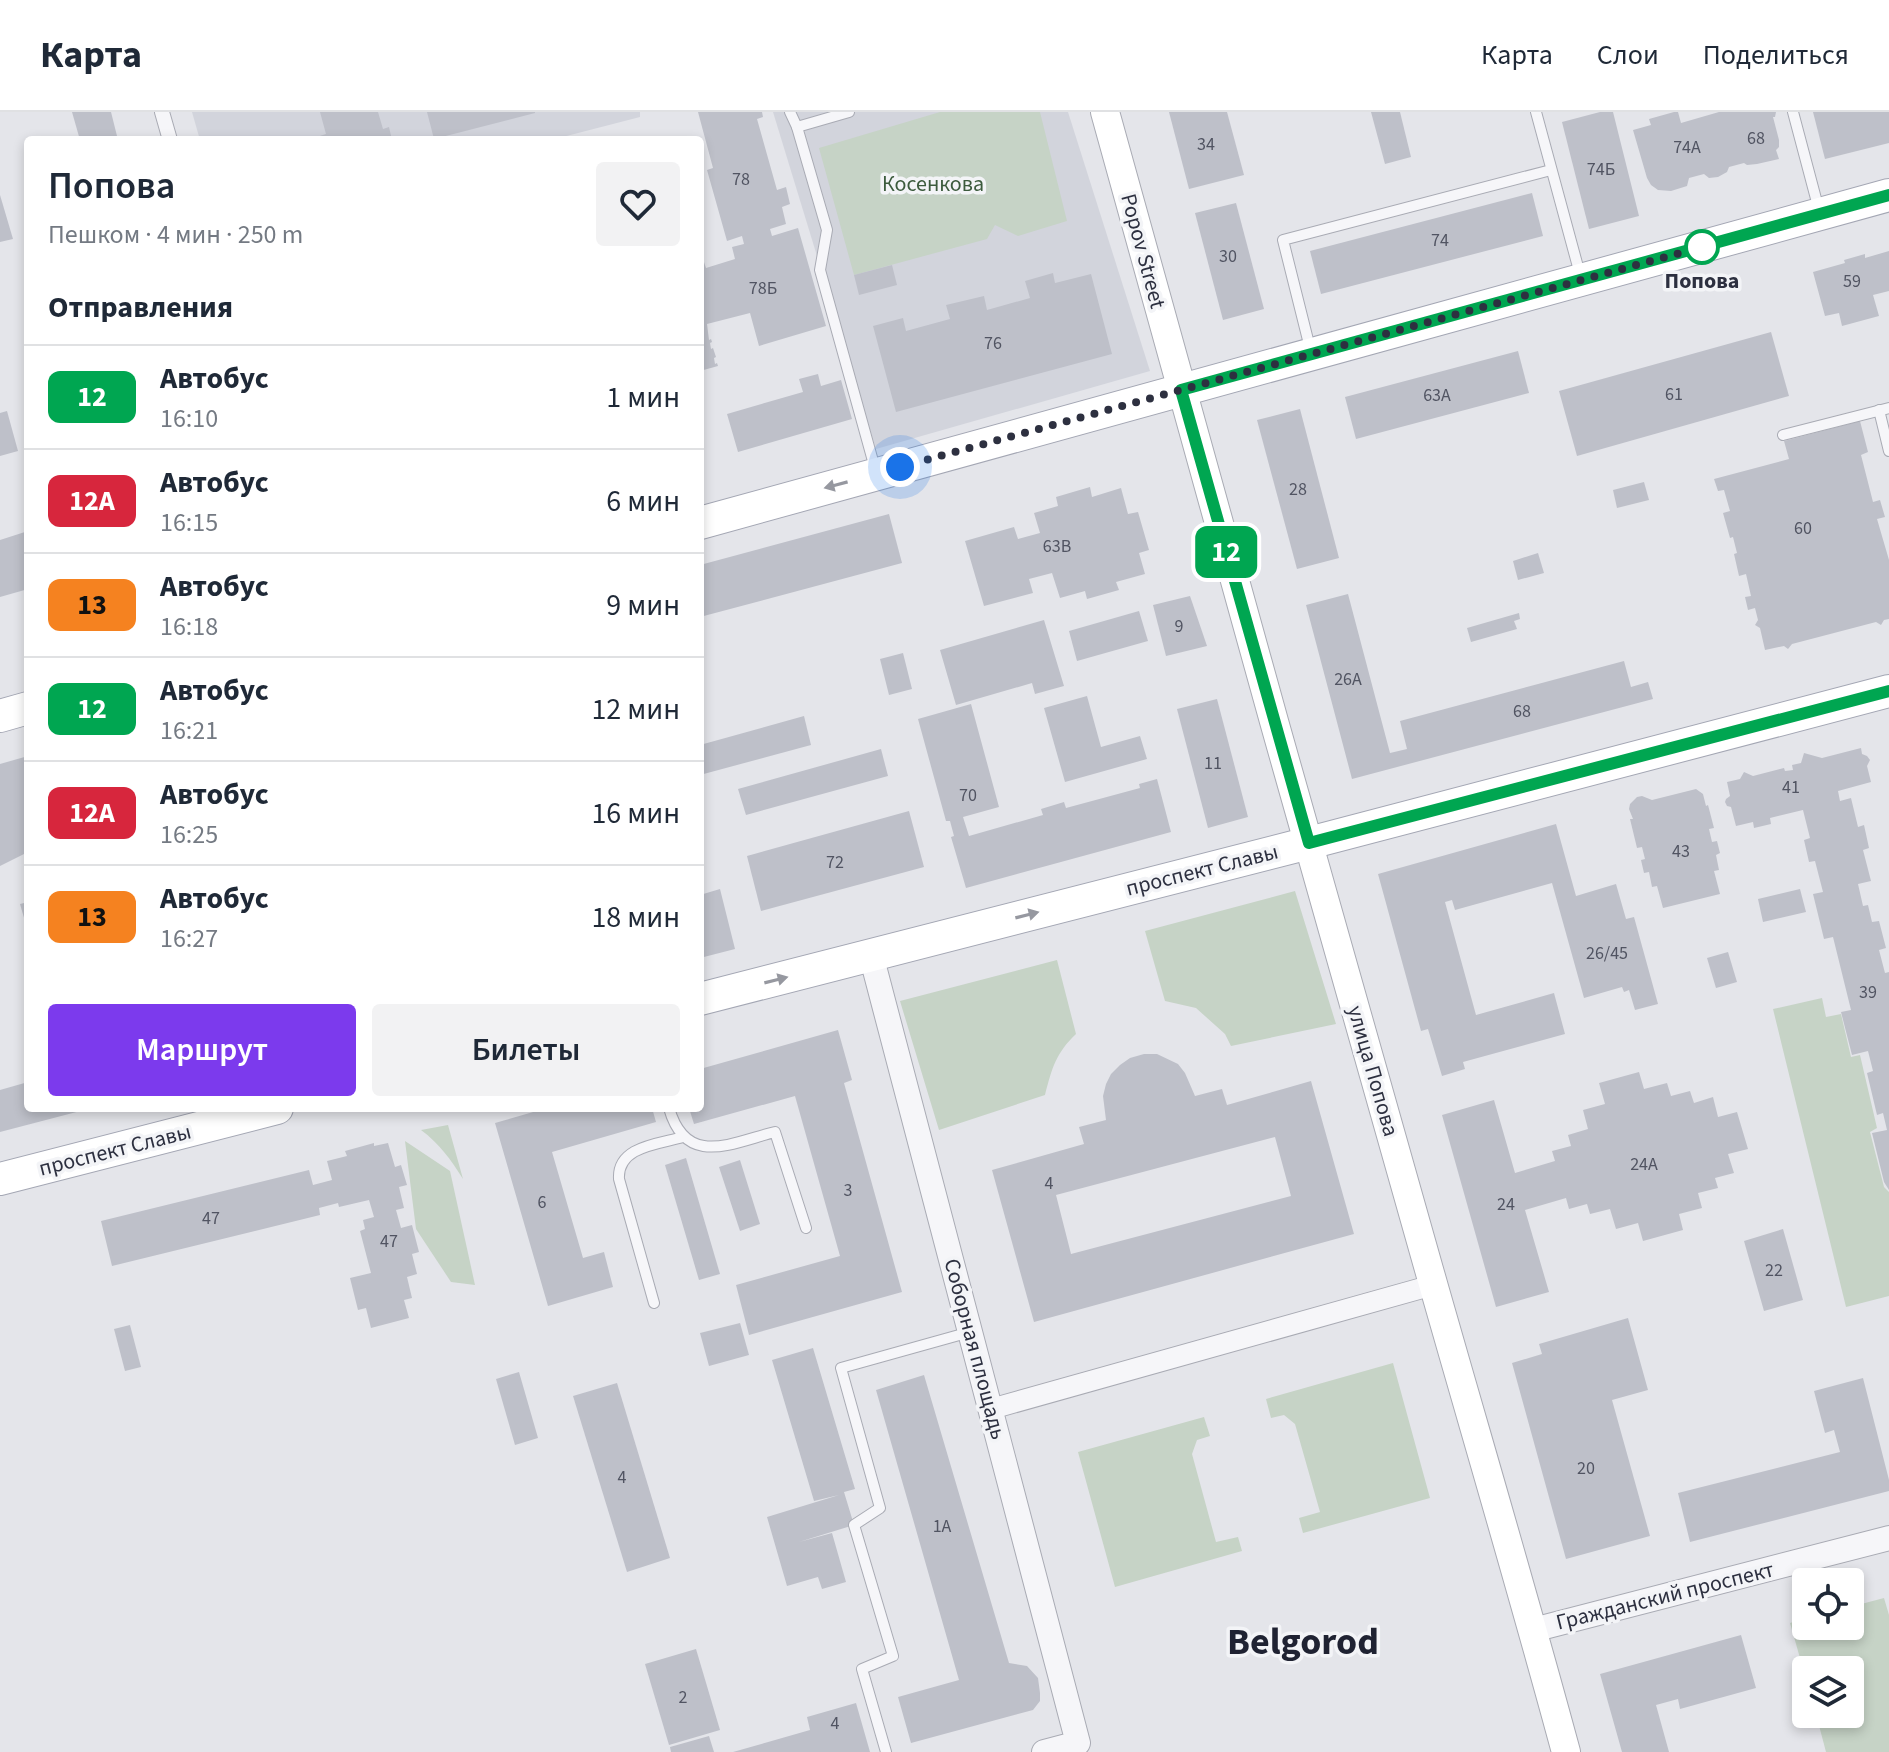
<!DOCTYPE html>
<html lang="ru">
<head>
<meta charset="utf-8">
<style>
  :root { --surface:#fff; --page:#f2f2f3; --text:#1f2937; --muted:#747a83; --line:#e0e1e3; --accent:#7c3aed }
  body { margin:0; font-family:"Source Sans 3",sans-serif; background:var(--page); color:var(--text); height:100vh; display:flex; flex-direction:column; font-size:30px; white-space:nowrap }
  * { box-sizing:border-box; margin:0 }
  p { font-size:26px; color:var(--muted) }
  .icon { flex:none; width:44px; height:44px; fill:none; stroke:currentColor; stroke-width:2; stroke-linecap:round; stroke-linejoin:round }
  .map { position:relative; flex:1; overflow:hidden }
  .details { position:absolute; left:24px; top:24px; width:680px; height:976px; display:flex; flex-direction:column; background:var(--surface); border-radius:8px; box-shadow:0 4px 12px #0003 }
  .details>* { flex:none }
  .badge { padding:0 16px; border-radius:12px; font-size:28px; line-height:52px }
  .buttons { position:absolute; left:1792px; top:1456px; display:grid; gap:16px }
  .buttons a { display:grid; place-items:center; width:72px; height:72px; border-radius:8px; background:var(--surface); box-shadow:0 4px 12px #0003; font-size:40px }
  .you { position:absolute; width:40px; height:40px; margin:-20px; border:6px solid #fff; border-radius:50%; background:#1a73e8; box-shadow:0 0 0 12px #1a73e833 }
  .map>.badge { position:absolute; translate:-50% -50%; box-shadow:0 0 0 4px #fff }
  h2 { padding:0 24px; font-size:30px; line-height:72px }
  .round { display:grid; place-items:center; flex:none; width:84px; height:84px; border-radius:8px; background:var(--page) }
  .head { display:flex; align-items:center; justify-content:space-between; height:136px; padding:0 24px }
  h1 { font-size:38px; font-weight:600; line-height:60px }
  .action { display:flex; gap:16px; margin-top:auto; padding:16px 24px }
  .action a { flex:1; height:92px; border-radius:8px; background:var(--accent); color:#fff; font-size:32px; font-weight:600; line-height:92px; text-align:center }
  .action a+a { background:var(--page); color:var(--text) }
  ul { padding:0; list-style:none }
  li { display:flex; align-items:center; gap:24px; height:104px; padding:0 24px; border-top:2px solid var(--line) }
  li div { flex:1 }
  li b { display:block; font-size:30px }
  li em { font-style:normal }
  li .badge { min-width:88px; font-weight:700; text-align:center }
  header { display:flex; align-items:center; gap:48px; box-sizing:border-box; height:112px; padding:0 40px; background:var(--surface); border-bottom:2px solid var(--line) }
  header strong { font-size:38px }
  nav { display:flex; gap:44px; margin-inline-start:auto; font-size:28px }
  .map>svg:first-child { display:block }
  .built { fill:#d2d4dc }
  .green { fill:#c6d3c6 }
  .building { fill:#bec0c9; fill-rule:evenodd }
  .lines { fill:none; stroke-linecap:round; stroke-linejoin:round }
  .service-casing { stroke:#a9abb4; stroke-width:12 }
  .pedestrian-casing { stroke:#a9abb4; stroke-width:16 }
  .minor-casing { stroke:#a9abb4; stroke-width:22 }
  .tertiary-casing { stroke:#a9abb4; stroke-width:26 }
  .secondary-casing { stroke:#a9abb4; stroke-width:30 }
  .primary-casing { stroke:#a4a7b4; stroke-width:34 }
  .service { stroke:#f6f6f9; stroke-width:10 }
  .pedestrian { stroke:#f6f6f9; stroke-width:14 }
  .minor { stroke:#f6f6f9; stroke-width:20 }
  .tertiary { stroke:#f6f6f9; stroke-width:24 }
  .secondary { stroke:#fff; stroke-width:28 }
  .primary { stroke:#fff; stroke-width:32 }
  .oneway { fill:#9698a0 }
  .line-casing { stroke:#fff; stroke-width:18 }
  .line { stroke:#00a651; stroke-width:12 }
  .walk { stroke:#2d3040; stroke-width:8; stroke-dasharray:0 14.4 }
  .stop-dot { fill:#fff; stroke:#00a651; stroke-width:4 }
  .labels { text-anchor:middle; dominant-baseline:central; stroke-width:7; stroke-linejoin:round; paint-order:stroke }
  .number-label { font-size:18px; fill:#515462 }
  .park-label { font-size:22px; fill:#3c5b3d; stroke:#f3f4f7 }
  .street-label { font-size:22px; fill:#2d3040; stroke:#f3f4f7 }
  .stop-label { font-size:22px; font-weight:bold; fill:#2d3040; stroke:#f3f4f7 }
  .town-label { font-size:38px; font-weight:bold; fill:#1f2232; stroke:#f3f4f7 }
</style>
</head>
<body>
<header>
<strong>Карта</strong>
<nav><a>Карта</a><a>Слои</a><a>Поделиться</a></nav>
</header>
<div class="map">
<svg width="1889" height="1640" viewBox="0 0 1889 1640">
  <rect width="100%" height="100%" fill="#e4e5ea"/>
  <g class="built">
    <polygon points="192,0 640,0 640,5 551,28 200,28"/>
    <polygon points="773,0 1068,0 1150,259 876,337"/>
  </g>
  <g class="green">
    <polygon points="940,0 1040,0 1067,109 1018,124 995,113 987,127 854,163 819,36"/>
    <polygon points="1295,779 1336,912 1231,934 1225,922 1196,896 1165,889 1145,819"/>
    <path d="M1057 848 1076 922C1056 941 1052 956 1045 983L939 1018 900 889Z"/>
    <polygon points="1822,886 1826,905 1841,902 1851,945 1860,943 1877,1016 1870,1020 1884,1075 1889,1080 1889,1184 1846,1195 1773,897"/>
    <path d="M448 1013 463 1067C451 1048 440 1032 421 1018Z"/>
    <polygon points="405,1029 450,1059 475,1173 451,1170 416,1117"/>
    <polygon points="1393,1251 1430,1386 1303,1421 1299,1406 1320,1400 1295,1312 1284,1303 1271,1306 1266,1287"/>
    <polygon points="1204,1305 1210,1324 1197,1328 1192,1342 1216,1430 1238,1425 1242,1439 1115,1475 1078,1340"/>
    <polygon points="1884,1486 1889,1503 1889,1640 1826,1640 1816,1602 1850,1602 1850,1558 1806,1558 1806,1567 1790,1511 1806,1506 1806,1514 1850,1514 1850,1495"/>
  </g>
  <g class="building">
    <polygon points="72,0 111,0 118,28 80,28"/>
    <polygon points="320,0 378,0 383,17 389,15 392,28 307,28 326,22"/>
    <polygon points="427,0 535,0 535,1 434,27"/>
    <polygon points="698,0 762,0 763,5 757,7 777,78 786,75 790,92 782,95 786,112 770,117 772,124 798,116 826,214 759,234 750,201 707,212 709,228 711,227 712,230 710,231 711,237 713,236 716,245 714,246 715,252 717,251 718,254 700,259 700,148 703,147 706,156 735,147 732,135 744,132 742,124 727,129 707,58 713,56"/>
    <polygon points="1169,0 1227,0 1244,63 1189,77"/>
    <polygon points="1371,0 1400,0 1411,45 1385,52"/>
    <polygon points="1600,0 1613,0 1639,104 1589,117 1562,10"/>
    <polygon points="1674,0 1678,0 1681,11 1719,0 1776,0 1775,5 1773,5 1779,28 1779,35 1776,38 1779,47 1757,52 1747,53 1744,51 1729,55 1727,60 1718,65 1709,66 1704,62 1689,66 1687,74 1671,79 1658,78 1651,73 1647,66 1633,18 1651,13 1649,7"/>
    <polygon points="1813,0 1889,0 1889,31 1825,47"/>
    <polygon points="1532,81 1543,124 1321,182 1310,139"/>
    <polygon points="0,83 13,127 0,130"/>
    <polygon points="1236,91 1264,197 1223,208 1195,101"/>
    <polygon points="1889,139 1889,179 1873,183 1879,204 1842,214 1839,201 1825,204 1813,160 1845,151 1844,148 1865,142 1865,146"/>
    <polygon points="892,153 897,173 859,183 854,163"/>
    <polygon points="1053,161 1055,171 1091,162 1112,242 896,300 873,214 903,206 906,219 950,207 946,193 984,184 987,198 1030,186 1025,169"/>
    <polygon points="1771,220 1789,284 1577,344 1559,279"/>
    <polygon points="1518,239 1529,281 1356,327 1345,285"/>
    <polygon points="818,262 821,274 841,268 852,307 738,340 727,302 803,280 799,267"/>
    <polygon points="1300,297 1339,446 1297,457 1257,308"/>
    <polygon points="7,299 18,339 0,344 0,301"/>
    <polygon points="1860,309 1868,340 1861,343 1873,390 1880,388 1885,405 1877,407 1889,448 1889,507 1884,508 1881,513 1876,510 1792,532 1788,537 1784,534 1765,538 1760,516 1755,513 1758,508 1755,496 1748,498 1745,485 1751,484 1746,462 1739,464 1734,442 1737,441 1733,425 1730,426 1723,401 1730,399 1724,378 1718,379 1714,367 1789,347 1784,329"/>
    <polygon points="1644,370 1649,388 1617,396 1613,378"/>
    <polygon points="1090,375 1092,385 1121,376 1128,402 1138,400 1149,438 1139,441 1145,462 1116,470 1119,478 1087,487 1085,479 1060,486 1052,461 1029,467 1033,481 984,494 965,429 1014,415 1018,427 1040,421 1034,401 1058,394 1056,385"/>
    <polygon points="889,402 902,451 700,505 700,453"/>
    <polygon points="28,419 28,477 0,485 0,428"/>
    <polygon points="1538,441 1544,461 1518,468 1513,449"/>
    <polygon points="1348,482 1390,641 1407,637 1400,609 1624,549 1631,575 1648,570 1653,587 1352,667 1306,493"/>
    <polygon points="1190,484 1207,534 1166,544 1153,493"/>
    <polygon points="1139,499 1148,529 1077,549 1069,519"/>
    <polygon points="1519,501 1520,507 1514,509 1517,517 1471,530 1467,516"/>
    <polygon points="1044,508 1064,574 1035,582 1032,571 956,593 940,538"/>
    <polygon points="903,541 912,577 889,583 880,547"/>
    <polygon points="1087,584 1101,635 1140,624 1147,647 1065,670 1044,596"/>
    <polygon points="1217,587 1248,705 1208,716 1177,597"/>
    <polygon points="971,592 999,695 963,705 969,724 1043,703 1041,697 1064,690 1066,696 1140,676 1139,672 1157,667 1171,720 966,776 951,725 954,724 950,709 946,709 918,607"/>
    <polygon points="804,604 811,633 700,663 700,633"/>
    <polygon points="1861,636 1862,642 1867,644 1870,648 1867,654 1871,670 1838,679 1840,689 1851,686 1858,715 1864,713 1869,736 1863,738 1871,769 1858,772 1863,794 1868,793 1872,810 1879,809 1886,836 1879,838 1885,861 1889,860 1889,1078 1884,1070 1872,1021 1887,1018 1883,1001 1877,1003 1867,961 1873,959 1868,939 1852,943 1841,900 1851,898 1833,825 1824,827 1813,782 1823,780 1815,749 1809,750 1804,728 1810,726 1803,698 1770,706 1771,712 1754,716 1753,710 1736,714 1731,695 1727,694 1725,690 1726,687 1730,684 1727,670 1740,667 1744,660 1753,664 1784,656 1785,659 1793,658 1792,653 1801,651 1804,641 1822,646"/>
    <polygon points="881,637 888,664 746,703 738,677"/>
    <polygon points="28,644 28,740 0,754 0,652"/>
    <polygon points="1696,677 1703,682 1706,694 1708,693 1714,716 1709,717 1712,730 1717,729 1720,741 1716,743 1719,758 1714,759 1720,782 1663,796 1657,774 1652,775 1649,760 1644,761 1641,748 1645,747 1642,735 1637,736 1630,707 1633,707 1629,697 1630,692 1637,685 1642,684 1652,688"/>
    <polygon points="909,699 924,755 761,799 747,744"/>
    <polygon points="1556,712 1576,784 1616,772 1626,807 1634,805 1658,892 1635,898 1629,878 1624,880 1622,875 1584,886 1552,771 1455,798 1452,788 1445,790 1476,903 1554,881 1565,922 1463,950 1465,957 1442,964 1428,917 1421,919 1378,762"/>
    <polygon points="720,777 735,837 700,846 700,783"/>
    <polygon points="1800,777 1806,800 1763,810 1758,787"/>
    <polygon points="28,790 28,816 27,816 20,792"/>
    <polygon points="1728,840 1737,870 1716,876 1707,846"/>
    <polygon points="838,918 852,968 844,971 902,1180 749,1223 736,1173 840,1144 795,984 694,1012 689,996 700,996 700,957"/>
    <path d="M1144 942H1157L1178 952 1185 961 1195 984 1222 977 1227 993 1311 969 1354 1122 1034 1210 992 1058 1084 1032 1079 1015 1106 1008 1103 984 1106 972 1111 962 1120 953 1130 946ZM1275 1025 1291 1084 1071 1142 1056 1083Z"/>
    <polygon points="1639,960 1644,977 1667,971 1671,984 1690,979 1694,991 1713,985 1718,1005 1737,1000 1748,1037 1728,1042 1734,1061 1715,1066 1718,1076 1698,1081 1702,1096 1679,1102 1683,1118 1643,1129 1638,1111 1616,1117 1610,1097 1590,1102 1587,1092 1569,1097 1566,1086 1525,1098 1549,1180 1496,1195 1442,1003 1494,988 1515,1061 1555,1049 1552,1039 1571,1034 1568,1023 1588,1017 1583,998 1605,992 1599,971"/>
    <polygon points="28,970 28,996 88,997 0,1020 0,978"/>
    <polygon points="547,996 652,996 656,1010 552,1040 583,1146 604,1140 613,1175 548,1194 495,1011"/>
    <polygon points="374,1031 374,1034 388,1031 395,1055 401,1053 407,1073 399,1075 404,1096 396,1098 401,1116 412,1113 419,1140 412,1142 417,1162 407,1165 412,1186 404,1188 409,1206 371,1216 366,1196 358,1198 350,1166 371,1161 360,1119 365,1117 363,1108 374,1105 369,1088 339,1095 338,1091 319,1096 320,1103 112,1154 101,1109 309,1058 313,1073 332,1068 327,1049 347,1044 345,1039"/>
    <polygon points="686,1046 720,1162 699,1168 665,1053"/>
    <polygon points="740,1048 760,1112 740,1119 719,1055"/>
    <polygon points="1783,1117 1803,1188 1764,1199 1744,1129"/>
    <polygon points="1628,1206 1648,1278 1612,1288 1650,1424 1566,1447 1512,1251 1542,1242 1539,1232"/>
    <polygon points="740,1211 749,1243 709,1254 700,1221"/>
    <polygon points="130,1213 141,1255 125,1259 114,1217"/>
    <polygon points="813,1236 855,1377 844,1380 854,1413 799,1430 832,1421 846,1470 822,1477 818,1465 787,1474 767,1405 839,1383 814,1389 772,1248"/>
    <polygon points="519,1260 538,1326 515,1333 496,1267"/>
    <polygon points="924,1263 1009,1551 1027,1554 1038,1566 1040,1581 1040,1589 1033,1598 911,1631 898,1585 959,1568 876,1278"/>
    <polygon points="1863,1266 1889,1368 1889,1379 1690,1430 1678,1381 1840,1340 1834,1318 1825,1321 1814,1279"/>
    <polygon points="617,1271 670,1446 627,1460 573,1284"/>
    <polygon points="1741,1523 1756,1576 1680,1597 1678,1587 1656,1593 1669,1640 1622,1640 1600,1562"/>
    <polygon points="696,1537 720,1618 669,1633 645,1552"/>
    <polygon points="856,1591 870,1640 733,1640 810,1618 807,1605"/>
    <polygon points="709,1624 714,1640 671,1640 670,1635"/>
  </g>
  <g class="lines">
    <defs>
      <g id="service">
        <polyline points="790,0 797,15"/>
        <polyline points="849,0 797,15 827,118 820,158 876,360"/>
        <polyline points="1536,0 1581,166"/>
        <polyline points="1793,0 1819,98"/>
        <polyline points="1311,240 1283,128 1551,58"/>
        <polyline points="1879,298 1889,339"/>
        <polyline points="1783,323 1889,296"/>
        <path d="M669 996C686 1056 731 1031 775 1020L806 1116"/>
        <path d="M654 1191 619 1067C617 1034 659 1032 683 1025"/>
        <polyline points="886,1640 862,1557 893,1544 854,1413 880,1396 841,1256 970,1220"/>
      </g>
      <polyline id="pedestrian" points="162,0 170,28"/>
      <polyline id="minor" points="991,1297 1433,1173"/>
      <g id="tertiary">
        <polyline points="871,843 1078,1631 1044,1640"/>
        <polyline points="1533,1518 1889,1426"/>
      </g>
      <path id="secondary" d="M1105 0C1210 385 1319 770 1428 1154 1474 1316 1522 1477 1566 1640"/>
      <g id="primary">
        <polyline points="700,411 1889,83"/>
        <polyline points="0,604 28,596"/>
        <polyline points="700,887 1309,731 1889,579"/>
        <polyline points="0,1067 277,996"/>
      </g>
    </defs>
    <use href="#service" class="service-casing"/>
    <use href="#pedestrian" class="pedestrian-casing"/>
    <use href="#minor" class="minor-casing"/>
    <use href="#tertiary" class="tertiary-casing"/>
    <use href="#secondary" class="secondary-casing"/>
    <use href="#primary" class="primary-casing"/>
    <use href="#service" class="service"/>
    <use href="#pedestrian" class="pedestrian"/>
    <use href="#minor" class="minor"/>
    <use href="#tertiary" class="tertiary"/>
    <use href="#secondary" class="secondary"/>
    <use href="#primary" class="primary"/>
  </g>
  <defs><path id="oneway-solid" d="M-6-.8H1V-3.2L6.5 0L1 3.2V.8H-6Z" transform="scale(2)"/></defs>
  <g class="oneway">
    <use href="#oneway-solid" transform="translate(836 373) rotate(165)"/>
    <use href="#oneway-solid" transform="translate(1027 803) rotate(-14)"/>
    <use href="#oneway-solid" transform="translate(776 868) rotate(-14)"/>
  </g>
  <g class="lines">
    <defs>
      <polyline id="line" points="1889,83 1181,278 1309,731 1889,579"/>
    </defs>
    <use href="#line" class="line-casing"/>
    <use href="#line" class="line"/>
    <polyline class="walk" points="900,355 1702,135"/>
  </g>
  <circle class="stop-dot" cx="1702" cy="135" r="16"/>
  <g class="labels">
    <g class="number-label">
      <text x="1756" y="26">68</text>
      <text x="1206" y="32">34</text>
      <text x="1687" y="35">74А</text>
      <text x="1601" y="57">74Б</text>
      <text x="741" y="67">78</text>
      <text x="1440" y="128">74</text>
      <text x="1228" y="144">30</text>
      <text x="1852" y="169">59</text>
      <text x="763" y="176">78Б</text>
      <text x="993" y="231">76</text>
      <text x="1674" y="282">61</text>
      <text x="1437" y="283">63А</text>
      <text x="1298" y="377">28</text>
      <text x="1803" y="416">60</text>
      <text x="1057" y="434">63В</text>
      <text x="1179" y="514">9</text>
      <text x="1348" y="567">26А</text>
      <text x="1522" y="599">68</text>
      <text x="1213" y="651">11</text>
      <text x="1791" y="675">41</text>
      <text x="968" y="683">70</text>
      <text x="1681" y="739">43</text>
      <text x="835" y="750">72</text>
      <text x="1607" y="841">26/45</text>
      <text x="1868" y="880">39</text>
      <text x="1644" y="1052">24А</text>
      <text x="1049" y="1071">4</text>
      <text x="848" y="1078">3</text>
      <text x="542" y="1090">6</text>
      <text x="1506" y="1092">24</text>
      <text x="211" y="1106">47</text>
      <text x="389" y="1129">47</text>
      <text x="1774" y="1158">22</text>
      <text x="1586" y="1356">20</text>
      <text x="622" y="1365">4</text>
      <text x="942" y="1414">1А</text>
      <text x="683" y="1585">2</text>
      <text x="835" y="1611">4</text>
    </g>
    <g class="park-label">
      <text x="933" y="72">Косенкова</text>
    </g>
    <g class="street-label">
      <text transform="translate(1143 139) rotate(75)">Popov Street</text>
      <text transform="translate(1202 758) rotate(-14)">проспект Славы</text>
      <text transform="translate(1373 959) rotate(74)">улица Попова</text>
      <text transform="translate(115 1038) rotate(-14)">проспект Славы</text>
      <text transform="translate(975 1237) rotate(75)">Соборная площадь</text>
      <text transform="translate(1665 1484) rotate(-14)">Гражданский проспект</text>
    </g>
    <g class="stop-label">
      <text x="1702" y="169">Попова</text>
    </g>
    <g class="town-label">
      <text x="1303" y="1530">Belgorod</text>
    </g>
  </g>
</svg>
<div class="buttons">
<a><svg class="icon" aria-label="locate" viewBox="0 0 24 24"><circle cx="12" cy="12" r="6"/><path d="M12 2v4M12 18v4M2 12h4M18 12h4"/></svg></a>
<a><svg class="icon" aria-label="layers" viewBox="0 0 24 24"><path d="M12 4l9 5-9 5-9-5zM3 14l9 5 9-5"/></svg></a>
</div>
<div class="you" style="left:900px;top:355px"></div>
<b class="badge" style="left:1226px;top:440px;background:#00a651;color:#fff">12</b>
<section class="details">
<div class="head"><div><h1>Попова</h1><p>Пешком · 4 мин · 250 m</p></div><a class="round"><svg class="icon" aria-label="heart" viewBox="0 0 24 24"><path d="M12 20l-8-8c-3-5 5-10 8-4 3-6 11-1 8 4z"/></svg></a></div>
<h2>Отправления</h2>
<ul>
<li><span class="badge" style="background:#00a651;color:#fff">12</span><div><b>Автобус</b><p>16:10</p></div><em>1 мин</em></li>
<li><span class="badge" style="background:#d7263d;color:#fff">12А</span><div><b>Автобус</b><p>16:15</p></div><em>6 мин</em></li>
<li><span class="badge" style="background:#f58220;color:#111">13</span><div><b>Автобус</b><p>16:18</p></div><em>9 мин</em></li>
<li><span class="badge" style="background:#00a651;color:#fff">12</span><div><b>Автобус</b><p>16:21</p></div><em>12 мин</em></li>
<li><span class="badge" style="background:#d7263d;color:#fff">12А</span><div><b>Автобус</b><p>16:25</p></div><em>16 мин</em></li>
<li><span class="badge" style="background:#f58220;color:#111">13</span><div><b>Автобус</b><p>16:27</p></div><em>18 мин</em></li>
</ul>
<div class="action"><a>Маршрут</a><a>Билеты</a></div>
</section>
</div>
</body>
</html>
